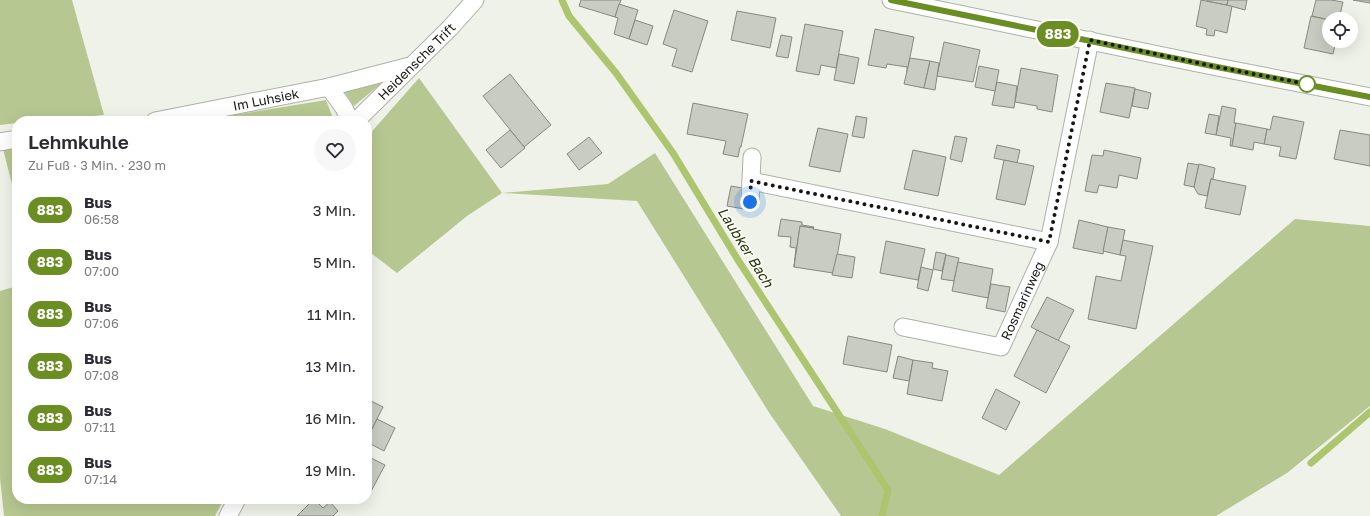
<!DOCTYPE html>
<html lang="de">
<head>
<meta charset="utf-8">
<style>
  :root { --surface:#fff; --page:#f7f7f7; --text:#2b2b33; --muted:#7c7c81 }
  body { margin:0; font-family:"Golos Text",sans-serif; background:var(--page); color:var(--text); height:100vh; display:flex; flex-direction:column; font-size:15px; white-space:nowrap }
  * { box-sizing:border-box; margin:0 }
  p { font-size:13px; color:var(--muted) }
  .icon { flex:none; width:22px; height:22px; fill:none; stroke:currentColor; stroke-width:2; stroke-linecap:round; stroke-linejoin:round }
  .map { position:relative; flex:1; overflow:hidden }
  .drawer { position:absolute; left:12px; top:116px; width:360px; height:388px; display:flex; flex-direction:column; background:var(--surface); border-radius:16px; box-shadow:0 4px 16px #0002 }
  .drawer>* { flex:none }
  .badge { padding:0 8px; border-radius:13px; font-size:14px; line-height:26px }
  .tools { position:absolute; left:1322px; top:12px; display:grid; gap:8px }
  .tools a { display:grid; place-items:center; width:36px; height:36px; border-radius:50%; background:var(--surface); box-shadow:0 4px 16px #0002; font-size:20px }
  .you { position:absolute; width:20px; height:20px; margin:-10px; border:3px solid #fff; border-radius:50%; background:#1a73e8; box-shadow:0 0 0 6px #1a73e833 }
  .map>.badge { position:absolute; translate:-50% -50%; box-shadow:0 0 0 2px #fff }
  .round { display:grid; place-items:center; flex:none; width:42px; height:42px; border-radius:21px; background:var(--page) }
  .overview { display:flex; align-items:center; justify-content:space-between; height:68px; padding:0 16px }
  h1 { font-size:19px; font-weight:600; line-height:30px }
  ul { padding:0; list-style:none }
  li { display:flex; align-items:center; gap:12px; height:52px; padding:0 16px }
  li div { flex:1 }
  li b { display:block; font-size:15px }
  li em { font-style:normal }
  li .badge { min-width:44px; font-weight:700; text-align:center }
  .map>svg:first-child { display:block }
  .green { fill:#b7c791 }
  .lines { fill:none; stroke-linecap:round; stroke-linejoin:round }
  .stream { stroke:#adc56f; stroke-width:7 }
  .building { fill:#c8ccc2; stroke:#868980 }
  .street-casing { stroke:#adb1a7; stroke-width:19 }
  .street { stroke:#fff; stroke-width:17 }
  .line-casing { stroke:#fff; stroke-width:9 }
  .line { stroke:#6b8e23; stroke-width:6 }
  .walk { stroke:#161714; stroke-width:4; stroke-dasharray:0 7.2 }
  .stop-dot { fill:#fff; stroke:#6b8e23; stroke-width:2 }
  .labels { text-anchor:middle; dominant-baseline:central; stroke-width:3; stroke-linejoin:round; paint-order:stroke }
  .street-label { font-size:13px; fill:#161714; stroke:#fdfff9 }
  .water-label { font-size:14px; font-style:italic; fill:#29320e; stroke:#fdfff9 }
</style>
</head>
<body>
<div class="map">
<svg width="1370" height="516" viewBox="0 0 1370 516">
  <rect width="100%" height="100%" fill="#eff2e8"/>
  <g class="green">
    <polygon points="0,0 72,0 104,115 40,121 17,121 17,123 0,125"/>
    <polygon points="389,77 354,106 341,87"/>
    <polygon points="419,78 502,193 608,184 655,153 813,406 885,429 999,475 1295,219 1370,226 1370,406 1287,473 1216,516 841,516 770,414 637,201 502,193 467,216 397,273 367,250 367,137"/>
    <polygon points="326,100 334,121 197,121"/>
    <polygon points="17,144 17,204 2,145"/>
    <polygon points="17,286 17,499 224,499 215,516 4,516 0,478 0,291"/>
  </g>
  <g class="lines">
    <g class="stream">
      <polyline points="562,0 569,16 616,73 673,153 738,260 888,490 882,516"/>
      <polyline points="1311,463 1370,412"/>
    </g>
  </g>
  <g class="building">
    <polygon points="581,0 621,0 615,17 579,6"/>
    <polygon points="1201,0 1232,6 1227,33 1215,30 1214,36 1206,35 1207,29 1196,26"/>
    <polygon points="1207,0 1228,0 1227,5 1207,1"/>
    <polygon points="1228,0 1247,0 1245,10 1227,5"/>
    <polygon points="1316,0 1331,0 1343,2 1339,19 1329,20 1312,16"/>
    <polygon points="1353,0 1370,0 1370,3"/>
    <polygon points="619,4 638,10 629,39 614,34 618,18 615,17"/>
    <polygon points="674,10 708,21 692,72 672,66 677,49 663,44"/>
    <polygon points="737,11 776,18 770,48 731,40"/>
    <polygon points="1311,16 1329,20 1329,41 1336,41 1333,54 1304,48"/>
    <polygon points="635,20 653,26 647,45 629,39"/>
    <polygon points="805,24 843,31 836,68 821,65 819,75 796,71"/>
    <polygon points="875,29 914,37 907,72 907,67 887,64 886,68 868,65"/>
    <polygon points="781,35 792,37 788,58 776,56"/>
    <polygon points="944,42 980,50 973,82 937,76"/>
    <polygon points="839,54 859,58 854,84 834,80"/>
    <polygon points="910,58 930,61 924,88 904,84"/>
    <polygon points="930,61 939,63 935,90 924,88"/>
    <polygon points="979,66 999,70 995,91 975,87"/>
    <polygon points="1021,68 1058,75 1052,112 1037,109 1037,106 1015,102"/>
    <polygon points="510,74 551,125 524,147 483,96"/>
    <polygon points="997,82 1017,86 1014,108 992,105"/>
    <polygon points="1106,83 1135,88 1129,118 1100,112"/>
    <polygon points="1135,89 1151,93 1148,109 1132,106"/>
    <polygon points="693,103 748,114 741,147 740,147 738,157 723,154 726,141 687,134"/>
    <polygon points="1222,106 1236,109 1234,123 1236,123 1232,146 1230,146 1231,138 1216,135"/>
    <polygon points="1209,114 1219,116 1216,135 1205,133"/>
    <polygon points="856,116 867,118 864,138 852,136"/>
    <polygon points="1273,116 1304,122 1296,159 1279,156 1281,147 1264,144 1267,129 1270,130"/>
    <polygon points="1236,123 1267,129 1264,144 1254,142 1253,150 1232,146"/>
    <polygon points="818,128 848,134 840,172 809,166"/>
    <polygon points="510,130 525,148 501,168 486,150"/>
    <polygon points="1340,130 1370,135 1370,166 1334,159"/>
    <polygon points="955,136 967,138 962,162 950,159"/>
    <polygon points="589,137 602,153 579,170 567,154"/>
    <polygon points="997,145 1020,150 1017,163 994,158"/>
    <polygon points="913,150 946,157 938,196 904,189"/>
    <polygon points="1104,150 1141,158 1137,179 1119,175 1117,188 1099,185 1097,193 1085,191 1092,155 1103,156"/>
    <polygon points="1004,160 1034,166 1025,205 996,199"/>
    <polygon points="1188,163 1199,165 1194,187 1184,185"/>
    <polygon points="1199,164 1215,168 1213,179 1211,179 1207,196 1198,194 1194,187"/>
    <polygon points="1211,179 1246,186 1240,215 1205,208"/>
    <polygon points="731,186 748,189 744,209 727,206"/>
    <polygon points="781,219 802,222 802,225 814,227 813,229 813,228 800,226 794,267 796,248 790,247 791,237 778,236"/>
    <polygon points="1079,220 1108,227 1103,254 1073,248"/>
    <polygon points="800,226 813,228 813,229 841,234 835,269 834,268 833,273 794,267"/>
    <polygon points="1108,227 1125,230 1120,255 1103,251"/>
    <polygon points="1123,240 1153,246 1136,329 1088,319 1096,276 1121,281 1126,256 1120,255"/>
    <polygon points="886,241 925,249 918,280 880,273"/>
    <polygon points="936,252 946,254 942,271 933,269"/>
    <polygon points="837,254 855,257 852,278 832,275"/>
    <polygon points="946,255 959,258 954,281 941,279"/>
    <polygon points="958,262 993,269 988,298 952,291"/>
    <polygon points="921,267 933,270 928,291 917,288"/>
    <polygon points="991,284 1010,287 1005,312 986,308"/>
    <polygon points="1047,297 1074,310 1058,341 1031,327"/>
    <polygon points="1037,330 1070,346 1046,393 1014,376"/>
    <polygon points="848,336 892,345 887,372 843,364"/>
    <polygon points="898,356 913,360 909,381 893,378"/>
    <polygon points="913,360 933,363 932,368 948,371 942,401 907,394"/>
    <polygon points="996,389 1020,402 1006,430 982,418"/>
    <polygon points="367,399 383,407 367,439"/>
    <polygon points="377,419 395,428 384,451 367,442 367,439"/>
    <polygon points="367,456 385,465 368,497 367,497"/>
    <polygon points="314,499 323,508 330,502 338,511 333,516 297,516"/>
  </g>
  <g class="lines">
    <defs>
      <g id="street">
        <polyline points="891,0 1212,66 1370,97"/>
        <polyline points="329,87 410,66"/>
        <path id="s1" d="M155 121 329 87 344 108 350 121"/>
        <path id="s2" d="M356 121 450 28 475 0"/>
        <polyline points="0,142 17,139"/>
        <polyline points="752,157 751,181 1049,242"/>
        <polyline points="750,202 751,181"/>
        <path id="s3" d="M903 327 1001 347 1049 242 1090 40"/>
        <polyline points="228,516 237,499"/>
      </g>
    </defs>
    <use href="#street" class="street-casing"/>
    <use href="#street" class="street"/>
  </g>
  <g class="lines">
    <defs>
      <polyline id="line" points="891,0 1212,66 1370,97"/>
    </defs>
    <use href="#line" class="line-casing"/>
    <use href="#line" class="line"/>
    <polyline class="walk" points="750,202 751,181 1049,242 1090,40 1212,66 1307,84"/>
  </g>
  <circle class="stop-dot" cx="1307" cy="84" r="8"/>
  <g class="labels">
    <g class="street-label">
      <text stroke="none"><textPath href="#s2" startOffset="85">Heidensche Trift</textPath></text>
      <text stroke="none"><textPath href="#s1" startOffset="113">Im Luhsiek</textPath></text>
      <text stroke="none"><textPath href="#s3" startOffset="151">Rosmarinweg</textPath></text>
    </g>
    <g class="water-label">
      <text transform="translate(746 247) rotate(58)">Laubker Bach</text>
    </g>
  </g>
</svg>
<div class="tools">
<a><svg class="icon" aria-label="locate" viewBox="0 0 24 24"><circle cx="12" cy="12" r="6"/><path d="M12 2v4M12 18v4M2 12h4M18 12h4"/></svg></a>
</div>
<div class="you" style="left:750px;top:202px"></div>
<b class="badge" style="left:1058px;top:34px;background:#6b8e23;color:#fff">883</b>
<section class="drawer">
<div class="overview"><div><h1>Lehmkuhle</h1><p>Zu Fuß · 3 Min. · 230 m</p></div><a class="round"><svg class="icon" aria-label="heart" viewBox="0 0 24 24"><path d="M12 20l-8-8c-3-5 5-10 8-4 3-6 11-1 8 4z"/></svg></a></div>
<ul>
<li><span class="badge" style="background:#6b8e23;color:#fff">883</span><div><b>Bus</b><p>06:58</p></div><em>3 Min.</em></li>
<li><span class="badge" style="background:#6b8e23;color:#fff">883</span><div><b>Bus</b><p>07:00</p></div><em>5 Min.</em></li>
<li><span class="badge" style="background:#6b8e23;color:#fff">883</span><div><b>Bus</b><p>07:06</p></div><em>11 Min.</em></li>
<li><span class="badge" style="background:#6b8e23;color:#fff">883</span><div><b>Bus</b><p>07:08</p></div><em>13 Min.</em></li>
<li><span class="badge" style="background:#6b8e23;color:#fff">883</span><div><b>Bus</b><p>07:11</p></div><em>16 Min.</em></li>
<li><span class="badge" style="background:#6b8e23;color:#fff">883</span><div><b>Bus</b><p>07:14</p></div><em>19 Min.</em></li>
</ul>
</section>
</div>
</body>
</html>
